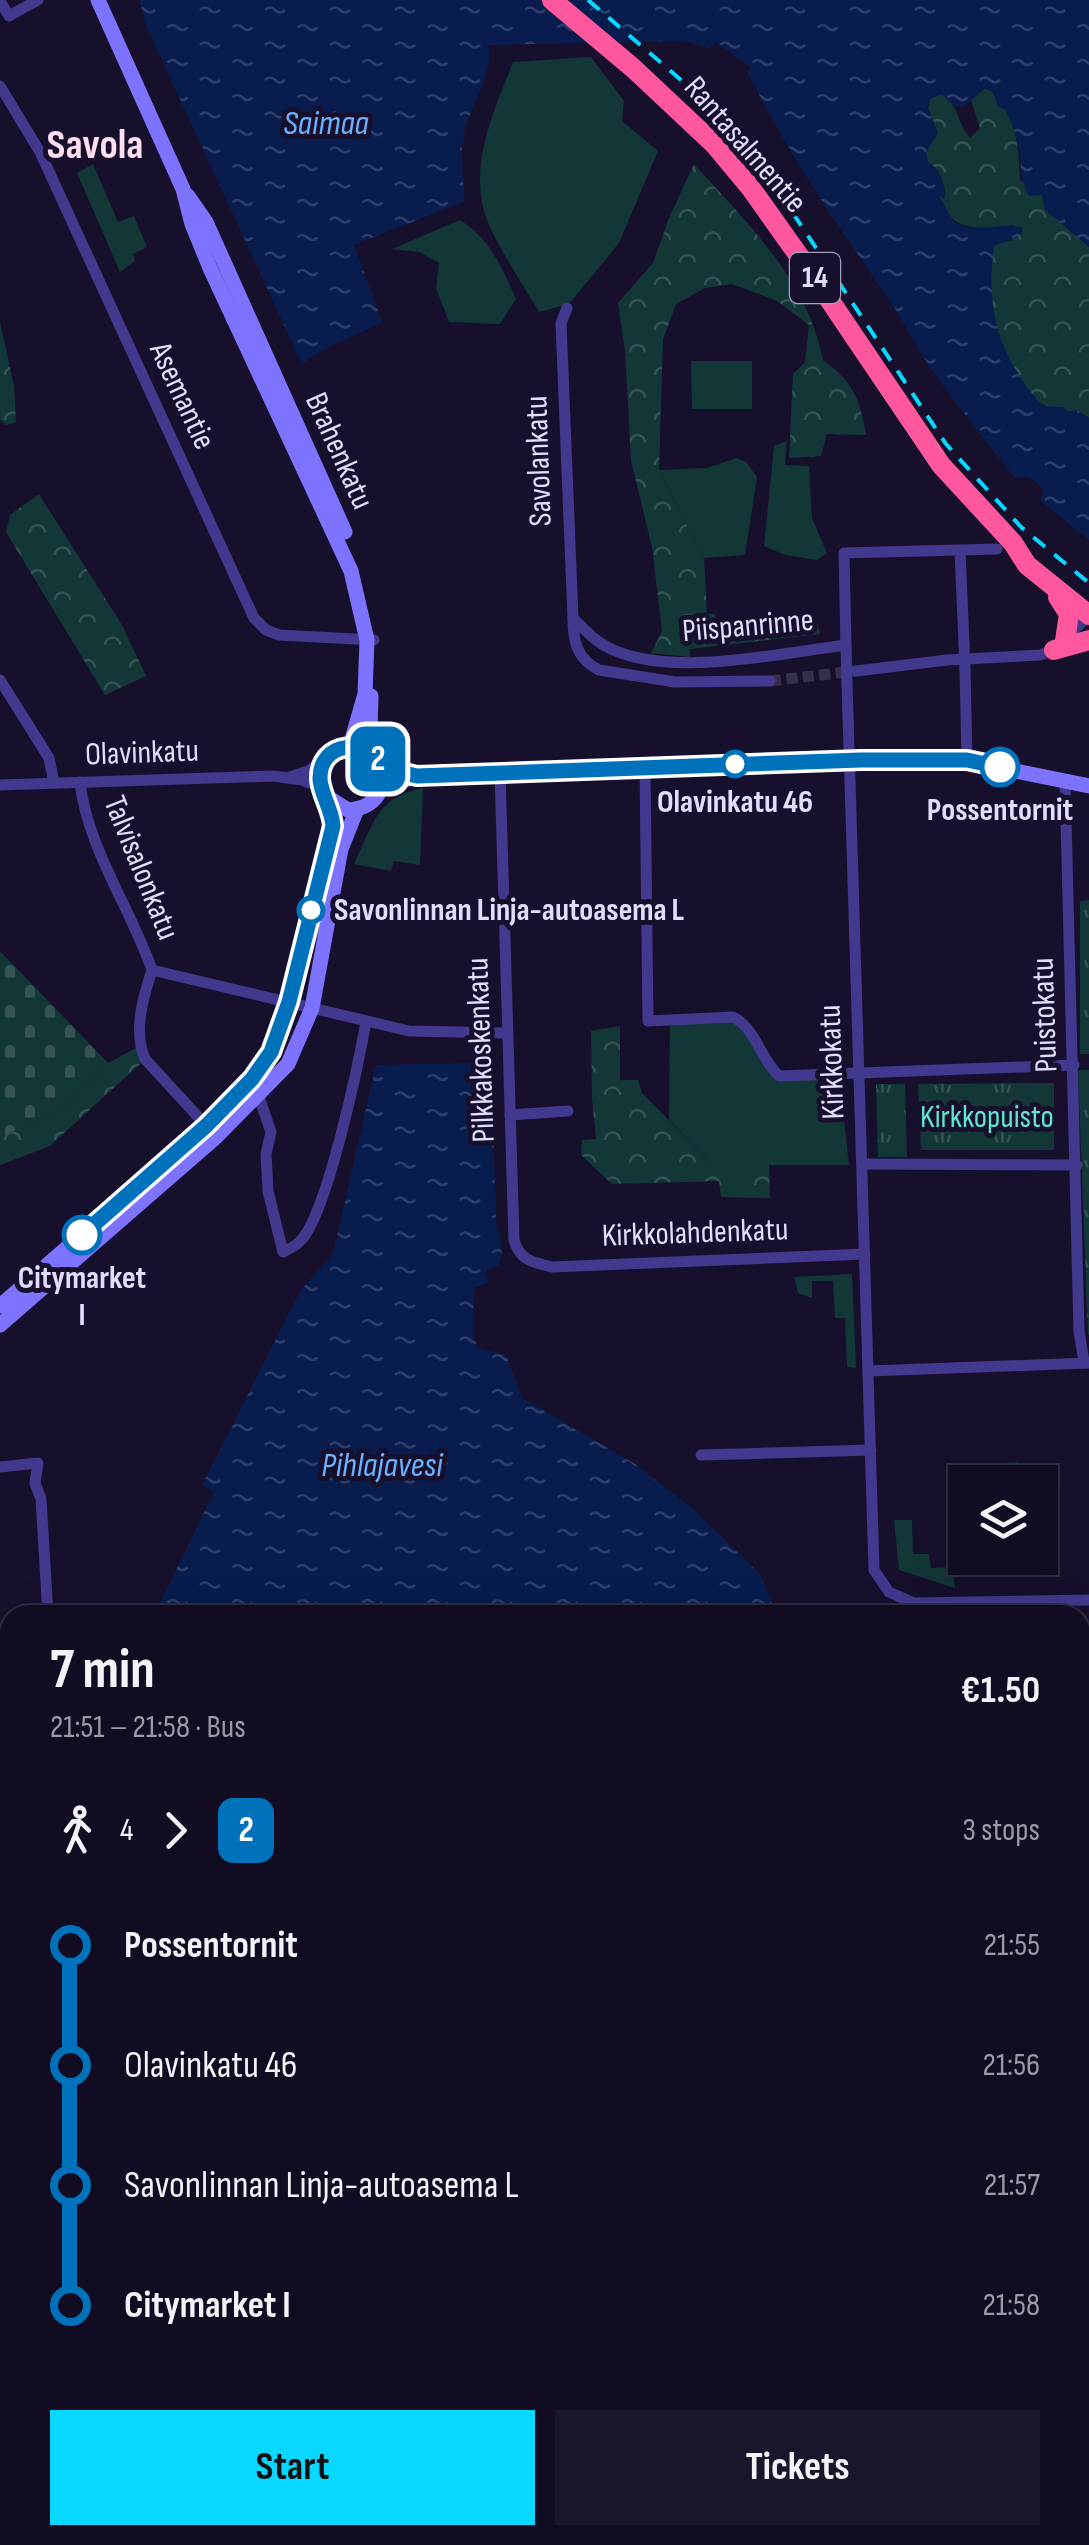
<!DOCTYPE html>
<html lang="en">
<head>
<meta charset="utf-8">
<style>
  :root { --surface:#110c22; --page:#1a152a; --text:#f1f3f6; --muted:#9c9ba5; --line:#302c40; --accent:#08d8ff }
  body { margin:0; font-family:"Sofia Sans Condensed",sans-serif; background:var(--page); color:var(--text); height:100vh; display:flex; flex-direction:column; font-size:38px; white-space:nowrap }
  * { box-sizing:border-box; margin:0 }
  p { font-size:32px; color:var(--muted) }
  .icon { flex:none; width:55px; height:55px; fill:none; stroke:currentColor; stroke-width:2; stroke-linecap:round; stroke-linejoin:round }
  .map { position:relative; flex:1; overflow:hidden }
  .drawer { position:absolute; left:0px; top:1605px; width:1090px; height:940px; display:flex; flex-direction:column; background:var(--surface); border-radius:30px 30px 0 0; box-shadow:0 10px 40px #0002,0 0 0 2px var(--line) }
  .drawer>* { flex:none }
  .badge { padding:0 20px; border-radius:15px; font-size:35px; line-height:65px }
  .buttons { position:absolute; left:948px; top:1465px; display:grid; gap:20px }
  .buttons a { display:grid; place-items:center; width:110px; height:110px; border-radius:0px; background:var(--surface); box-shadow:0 10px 40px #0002,0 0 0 2px var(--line); font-size:50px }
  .map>.badge { position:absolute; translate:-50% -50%; box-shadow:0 0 0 5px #fff }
  .legs { display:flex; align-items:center; gap:15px; height:110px; padding:0 50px; font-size:32px }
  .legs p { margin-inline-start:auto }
  .summary { display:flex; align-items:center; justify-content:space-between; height:170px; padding:0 50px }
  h1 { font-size:55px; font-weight:700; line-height:75px }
  .cta { display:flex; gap:20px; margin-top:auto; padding:20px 50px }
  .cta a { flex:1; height:115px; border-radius:0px; background:var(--accent); color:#111; font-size:40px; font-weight:700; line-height:115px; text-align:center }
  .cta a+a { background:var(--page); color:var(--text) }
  ul { padding:0 50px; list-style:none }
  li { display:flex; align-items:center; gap:35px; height:120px; font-size:38px }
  li i { display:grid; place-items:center; width:15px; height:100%; margin:0 12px; background:currentColor }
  li i::after { content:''; width:25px; height:25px; margin:-12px; border:8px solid; border-radius:50%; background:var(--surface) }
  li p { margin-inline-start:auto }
  li:first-child i { background:linear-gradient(#0000 50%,currentColor 0) }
  li:last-child i { background:linear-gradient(currentColor 50%,#0000 0) }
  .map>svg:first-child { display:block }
  .grass { fill:#133637 }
  .forest { fill:url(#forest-crowns) }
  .cemetery { fill:url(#cemetery-stones) }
  .park { fill:url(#park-tufts) }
  .water { fill:url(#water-ripples) }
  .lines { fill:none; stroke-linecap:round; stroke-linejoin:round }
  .ferry { stroke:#6ab1ff; stroke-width:2.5; stroke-dasharray:12 10; stroke-linecap:butt }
  .street-tunnel { stroke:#352f4c; stroke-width:11; stroke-dasharray:11 5.5; stroke-linecap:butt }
  .street { stroke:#41398e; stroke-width:11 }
  .secondary { stroke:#7e73ff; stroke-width:15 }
  .highway { stroke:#ff579d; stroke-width:20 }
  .rail { stroke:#08d8ff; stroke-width:4; stroke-dasharray:15 12; stroke-linecap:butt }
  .street-bridge { stroke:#41398e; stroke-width:11 }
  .line-1-casing { stroke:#fff; stroke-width:22 }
  .line-1 { stroke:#0072bc; stroke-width:15 }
  .stop-1-dot { fill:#fff; stroke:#0072bc; stroke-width:5 }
  .labels { text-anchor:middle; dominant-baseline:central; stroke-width:10; stroke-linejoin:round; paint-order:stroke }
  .shield { fill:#17102d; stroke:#a59fc0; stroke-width:2.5 }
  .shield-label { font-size:30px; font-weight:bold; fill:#e2dcff }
  .street-label { font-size:32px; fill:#e2dcff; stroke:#17102d }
  .stop-label { font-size:32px; font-weight:bold; fill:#e2dcff; stroke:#17102d }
  .park-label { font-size:32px; fill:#60e7cd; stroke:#17102d }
  .water-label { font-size:35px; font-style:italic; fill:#6ab1ff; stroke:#17102d }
  .district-label { font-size:42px; font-weight:bold; fill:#ffdef1; stroke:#17102d }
</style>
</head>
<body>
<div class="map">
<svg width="1089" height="2545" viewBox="0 0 1089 2545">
  <defs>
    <pattern id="forest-crowns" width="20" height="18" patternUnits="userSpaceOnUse" patternTransform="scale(2.5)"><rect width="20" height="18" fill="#133637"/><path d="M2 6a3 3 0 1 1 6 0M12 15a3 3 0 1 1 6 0" fill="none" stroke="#355255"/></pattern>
    <pattern id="cemetery-stones" width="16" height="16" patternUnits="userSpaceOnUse" patternTransform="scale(2.5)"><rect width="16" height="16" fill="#133637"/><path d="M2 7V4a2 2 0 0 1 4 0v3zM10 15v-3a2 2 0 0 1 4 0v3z" fill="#355255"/></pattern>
    <pattern id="park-tufts" width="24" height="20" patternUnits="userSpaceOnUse" patternTransform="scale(2.5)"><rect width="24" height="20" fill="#133637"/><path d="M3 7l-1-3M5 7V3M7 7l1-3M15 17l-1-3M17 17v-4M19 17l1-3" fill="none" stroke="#355255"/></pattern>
    <pattern id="water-ripples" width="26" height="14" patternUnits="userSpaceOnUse" patternTransform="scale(2.5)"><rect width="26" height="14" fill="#081d4e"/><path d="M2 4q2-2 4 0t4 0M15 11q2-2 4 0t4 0" fill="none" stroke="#2c3d69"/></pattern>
  </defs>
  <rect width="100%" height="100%" fill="#17102d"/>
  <g class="grass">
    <path d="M591 57 624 101 622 121 658 151 619 243 569 304 539 312C524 286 493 240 485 214 469 163 495 109 513 62Z"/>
    <polygon points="93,164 118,222 134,216 147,247 133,254 135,261 120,272 77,173"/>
    <path d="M460 220C491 240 501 266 516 299L500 324 449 322 436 288 439 263 419 252 392 249Z"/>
    <polygon points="691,361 752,361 752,409 692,409"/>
    <polygon points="787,441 785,465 809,466 812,518 827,553 817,560 785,555 764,546 774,446"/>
    <polygon points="737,458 746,462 757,477 745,555 704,558 659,470 707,468"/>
    <path d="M423 788 420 865 394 861 391 871 354 864C373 825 376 797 423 788Z"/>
    <polygon points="733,1017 779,1076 839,1074 849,1165 713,1165 669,1120 670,1020"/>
    <polygon points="852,1274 856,1368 847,1367 845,1318 835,1318 833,1281 812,1281 812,1298 798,1293 794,1277"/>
    <polygon points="1018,1462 1019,1482 969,1482 968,1465"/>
    <polygon points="894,1520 912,1520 913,1554 929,1554 931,1568 953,1567 955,1588 899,1570"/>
    <polygon points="1080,1670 1089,1672 1089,1783 1080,1779"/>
    <polygon points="0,2201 10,2201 10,2270 0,2280"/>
  </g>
  <g class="forest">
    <path d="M985 88C1016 101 1019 150 1020 180L1042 194 1089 247V418L1077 411C1027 420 997 348 992 307 989 286 991 266 994 245L1012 240 1013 225C981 230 949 233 938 195L946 194C941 179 943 172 928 162L926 152 938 133 928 108 930 99 942 93C959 105 957 124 970 138L980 128 971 100Z"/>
    <path d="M694 164C747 223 807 279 823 360 853 382 860 398 866 435L827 434 821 456 789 458 793 374 805 362 809 325 777 301 732 284 705 288 676 304 663 339 659 470 704 558 707 614H715L716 621 818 624 820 634 690 649V657L651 653 662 631 652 547 631 461 625 351 618 303 653 263 669 218Z"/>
    <polygon points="0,322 14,386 16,422 6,425 0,420"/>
    <polygon points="39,494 122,625 146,676 105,695 6,532 10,515"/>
    <polygon points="620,1026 620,1080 638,1080 642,1093 713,1165 769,1164 770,1198 721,1197 719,1181 612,1184 581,1155 582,1140 596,1139 592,1099 591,1031"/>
    <polygon points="140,1046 145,1059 140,1064 50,1146 0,1165 0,1137 61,1111 108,1063"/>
  </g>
  <polygon class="cemetery" points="0,951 108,1063 61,1111 0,1137"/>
  <g class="park">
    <polygon points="1089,900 1089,1054 1080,1054 1080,901"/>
    <polygon points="1078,1070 1089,1070 1089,1335 1088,1334"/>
    <polygon points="1054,1083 1054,1150 921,1150 918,1084"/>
    <polygon points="876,1084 905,1084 907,1157 878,1157"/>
    <polygon points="10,1788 10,1856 0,1857 0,1789"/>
  </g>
  <g class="water">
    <path d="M140 0H1089V247L1045 210 1042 195 1029 196C1019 179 1022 167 1019 148 1016 135 1011 121 1005 109L998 107 993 92 984 88 965 106 955 107 942 94 930 99 928 108 938 133 926 152 928 162C942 172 945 182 945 199L939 196 954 222C978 234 998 222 1022 227V235L994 246C985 309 999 358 1043 406L1063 407 1068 412 1077 410 1089 418V540L1041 501 1043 490C1035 479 1028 475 1015 478 985 439 953 401 926 361 913 341 903 320 890 301 839 227 788 154 748 73L750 67 716 42 709 48 686 41 488 45C494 74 472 102 465 129 459 153 463 177 465 201L354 245 382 322C354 337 326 345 302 364L145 23Z"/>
    <polygon points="480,1063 492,1099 496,1219 502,1253 499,1265 486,1271 489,1283 474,1287 473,1334 478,1348 506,1355 522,1398 635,1464 693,1509 760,1574 777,1615 138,1615 139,1612 157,1609 214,1492 202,1485 301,1290 333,1254 376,1065"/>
    <polygon points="1089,1836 1089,2545 0,2545 0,2276 10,2268 10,2535 1080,2535 1080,1838 1083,1840"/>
  </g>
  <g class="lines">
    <g class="ferry">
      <polyline points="1080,2520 1089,2511"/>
      <polyline points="1055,2545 1065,2535"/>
    </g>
    <polyline class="street-tunnel" points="770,681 855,671"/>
    <g class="street">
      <polyline points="0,1 9,16 38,0"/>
      <polyline points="0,86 40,152 254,618 266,630 279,635 374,640"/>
      <path d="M567 308 561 323 573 618C582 627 591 637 602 644 661 681 779 653 846 645L844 553 997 549"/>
      <polyline points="960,551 964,644"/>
      <path d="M573 618C573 642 577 659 599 670L675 682 770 681"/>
      <polyline points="965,670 967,761"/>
      <polyline points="856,671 947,660 1040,655 1054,650 1089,615"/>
      <polyline points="0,680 49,758 54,783"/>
      <polyline points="847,683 874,1570 889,1592 914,1603 1089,1600"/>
      <path d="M645 768 648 1021 733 1017C756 1028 760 1059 779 1076L1074 1065"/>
      <path d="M500 772 514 1240C520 1261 533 1262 552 1267L865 1254"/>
      <polyline points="290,777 308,771 327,758"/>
      <polyline points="1065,781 1079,1331 1084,1362"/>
      <path d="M80 782C87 847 131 909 152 970L409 1031 507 1033"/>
      <polyline points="0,785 273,776 302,780 322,788"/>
      <path d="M152 970C143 998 133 1031 145 1059L212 1132"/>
      <path d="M256 1088 271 1132 266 1154 268 1191 283 1252C289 1249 298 1245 302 1239 328 1209 358 1066 366 1022"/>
      <polyline points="510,1115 568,1111"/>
      <polyline points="863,1164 1077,1165"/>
      <polyline points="869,1371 1089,1363"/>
      <polyline points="701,1455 871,1450"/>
      <polyline points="0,1467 38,1463 35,1483 41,1499 48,1615"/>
      <polyline points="0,1862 10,1861"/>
      <polyline points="0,2016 10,2016"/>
      <polyline points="0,2190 10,2190"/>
    </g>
    <g class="secondary">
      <polyline points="98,0 183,189 192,224 210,268 351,571 367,640 365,694 350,746"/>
      <polyline points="188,196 206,222 345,532"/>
      <polyline points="371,696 370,729 374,754"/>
      <polyline points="382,787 417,776 481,772 861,759 967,761 1089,786"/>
      <path d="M0 1306 207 1126 252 1079 271 1052 289 1001 333 826C332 809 320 795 320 779 319 747 352 741 374 754 391 780 381 808 348 810L326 796"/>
      <polyline points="0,1325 216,1137 288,1064 312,1008 341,849 357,809"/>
    </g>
    <g class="highway">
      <polyline points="552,0 633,68 715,145 750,187 814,277 941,465 1013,543 1027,565 1089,615"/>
      <polyline points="1058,597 1069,614 1065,641"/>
      <polyline points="1054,650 1089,640"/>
    </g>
    <polyline class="rail" points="588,0 688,86 771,180 946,444 1021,527 1089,583"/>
    <g class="street-bridge">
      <polyline points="964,644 965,670"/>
      <polyline points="846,645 847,683"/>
    </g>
  </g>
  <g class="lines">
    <defs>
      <path id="line-1" d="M82 1235 206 1126 252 1079 271 1052 289 1002 333 826C332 809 321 795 320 779 319 741 368 737 382 768L417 776 861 760H967L1000 767"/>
    </defs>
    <use href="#line-1" class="line-1-casing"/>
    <use href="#line-1" class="line-1"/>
  </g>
  <g class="stop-1-dot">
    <circle cx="735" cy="764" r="12"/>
    <circle cx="1000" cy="767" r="18"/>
    <circle cx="311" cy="910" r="12"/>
    <circle cx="82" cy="1235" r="18"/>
  </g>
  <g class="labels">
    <rect class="shield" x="790" y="253" width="50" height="50" rx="8"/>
    <g class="shield-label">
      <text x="815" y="278">14</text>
    </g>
    <g class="street-label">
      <text transform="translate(745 145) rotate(49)">Rantasalmentie</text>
      <text transform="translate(182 396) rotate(65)">Asemantie</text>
      <text transform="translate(339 451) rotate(66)">Brahenkatu</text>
      <text transform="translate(539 461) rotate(-92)">Savolankatu</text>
      <text transform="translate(748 626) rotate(-5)">Piispanrinne</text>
      <text transform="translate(142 753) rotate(-2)">Olavinkatu</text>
      <text transform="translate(141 868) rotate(68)">Talvisalonkatu</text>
      <text transform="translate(1045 1015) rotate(-92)">Puistokatu</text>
      <text transform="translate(481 1050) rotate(-92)">Pilkkakoskenkatu</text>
      <text transform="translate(832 1062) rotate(-92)">Kirkkokatu</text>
      <text transform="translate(695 1233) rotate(-2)">Kirkkolahdenkatu</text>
    </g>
    <g class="stop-label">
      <text x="735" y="802">Olavinkatu 46</text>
      <text x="1000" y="810">Possentornit</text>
      <text x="334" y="910" text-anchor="start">Savonlinnan Linja-autoasema L</text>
      <text x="82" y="1278">Citymarket<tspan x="82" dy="37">I</tspan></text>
    </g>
    <g class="park-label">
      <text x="987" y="1117">Kirkkopuisto</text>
    </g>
    <g class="water-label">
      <text x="326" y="123">Saimaa</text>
      <text x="382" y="1465">Pihlajavesi</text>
    </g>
    <g class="district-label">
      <text x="95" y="145">Savola</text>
    </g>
  </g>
</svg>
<div class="buttons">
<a><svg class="icon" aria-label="layers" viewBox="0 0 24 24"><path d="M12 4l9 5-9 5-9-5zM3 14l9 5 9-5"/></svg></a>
</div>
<b class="badge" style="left:378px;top:759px;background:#0072bc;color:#fff">2</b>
<section class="drawer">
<div class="summary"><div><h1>7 min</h1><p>21:51 – 21:58 · Bus</p></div><b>€1.50</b></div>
<div class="legs"><svg class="icon" aria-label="walk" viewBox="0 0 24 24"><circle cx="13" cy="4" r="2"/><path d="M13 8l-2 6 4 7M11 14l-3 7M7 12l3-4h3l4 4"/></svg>4<svg class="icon" aria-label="forward" viewBox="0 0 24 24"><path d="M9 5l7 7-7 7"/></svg><b class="badge" style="background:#0072bc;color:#fff">2</b><p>3 stops</p></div>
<ul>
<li><i style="color:#0072bc"></i><b>Possentornit</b><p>21:55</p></li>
<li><i style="color:#0072bc"></i><span>Olavinkatu 46</span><p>21:56</p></li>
<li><i style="color:#0072bc"></i><span>Savonlinnan Linja-autoasema L</span><p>21:57</p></li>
<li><i style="color:#0072bc"></i><b>Citymarket I</b><p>21:58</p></li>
</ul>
<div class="cta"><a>Start</a><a>Tickets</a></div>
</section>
</div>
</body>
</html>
